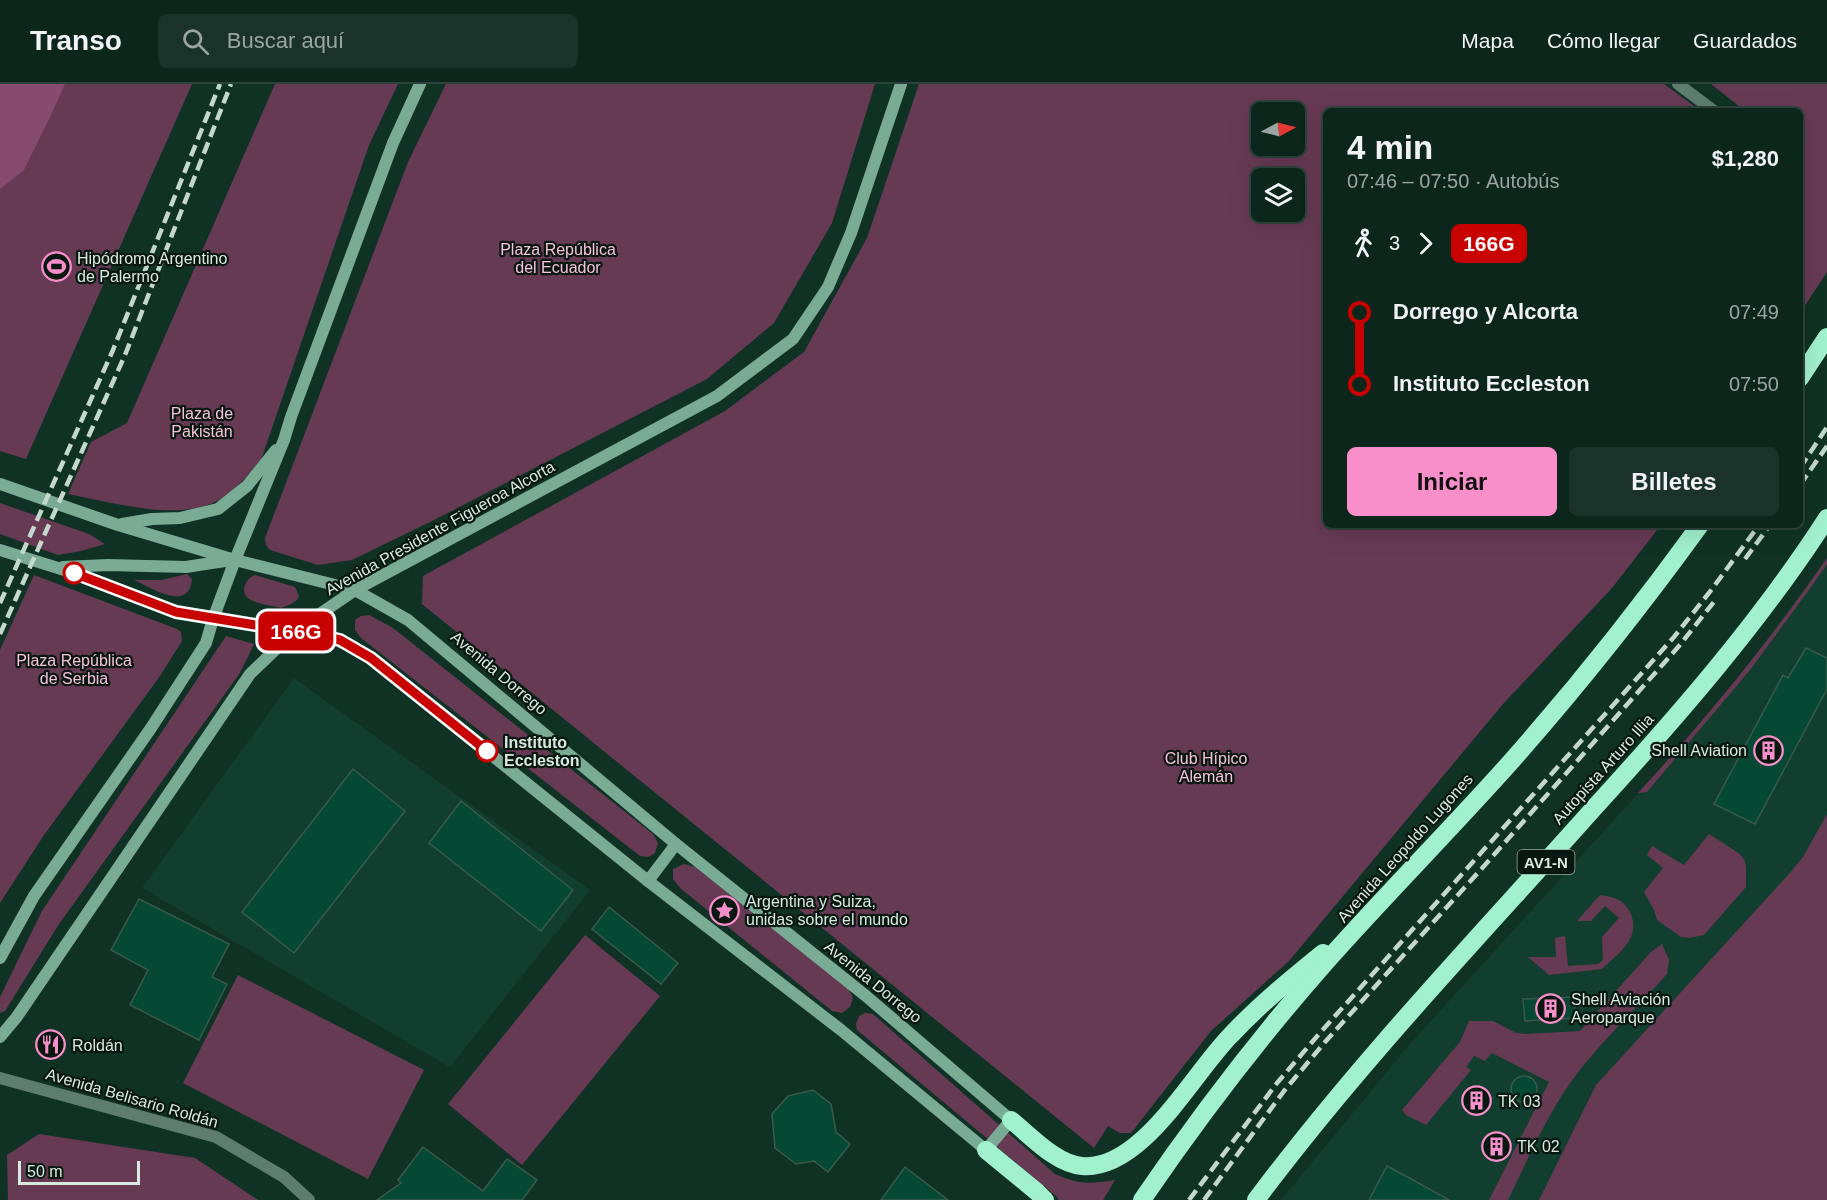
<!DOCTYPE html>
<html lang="es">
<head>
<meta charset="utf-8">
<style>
  :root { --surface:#0c261c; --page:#1a3229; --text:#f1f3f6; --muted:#9aa5a3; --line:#2c433b; --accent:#f98fca }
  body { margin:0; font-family:Arial,sans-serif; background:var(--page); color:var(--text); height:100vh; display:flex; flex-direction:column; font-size:22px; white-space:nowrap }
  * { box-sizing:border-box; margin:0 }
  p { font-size:20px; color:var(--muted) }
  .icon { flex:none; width:33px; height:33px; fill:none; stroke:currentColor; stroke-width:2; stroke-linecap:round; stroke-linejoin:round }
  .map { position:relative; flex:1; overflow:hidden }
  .drawer { position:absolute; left:1323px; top:24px; width:480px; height:420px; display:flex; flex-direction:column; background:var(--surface); border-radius:9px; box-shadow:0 6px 24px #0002,0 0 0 2px var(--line) }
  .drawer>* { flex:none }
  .badge { padding:0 12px; border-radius:9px; font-size:21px; line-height:39px }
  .needle { width:39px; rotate:83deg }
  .buttons { position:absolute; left:1251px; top:18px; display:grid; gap:12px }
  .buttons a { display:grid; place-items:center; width:54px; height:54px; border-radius:9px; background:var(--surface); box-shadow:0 6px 24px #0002,0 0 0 2px var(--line); font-size:30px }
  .scale { position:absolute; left:18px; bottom:15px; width:122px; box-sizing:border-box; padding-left:6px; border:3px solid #d8eae1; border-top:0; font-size:16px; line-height:21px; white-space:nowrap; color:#d8eae1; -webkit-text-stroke:4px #091711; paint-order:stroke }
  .map>.badge { position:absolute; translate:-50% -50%; box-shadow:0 0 0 3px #fff }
  .legs { display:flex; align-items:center; gap:9px; height:66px; padding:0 24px; font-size:20px }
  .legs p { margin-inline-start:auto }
  .headline { display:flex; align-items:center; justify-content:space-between; height:102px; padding:0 24px }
  h1 { font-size:33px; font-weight:700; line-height:45px }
  .primary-button { display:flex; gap:12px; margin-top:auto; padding:12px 24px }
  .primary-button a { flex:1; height:69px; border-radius:9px; background:var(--accent); color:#111; font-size:24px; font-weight:700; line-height:69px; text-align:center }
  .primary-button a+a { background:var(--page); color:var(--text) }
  ul { padding:0 24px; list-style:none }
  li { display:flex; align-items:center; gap:21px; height:72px; font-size:22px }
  li i { display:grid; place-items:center; width:9px; height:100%; margin:0 8px; background:currentColor }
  li i::after { content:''; width:15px; height:15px; margin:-8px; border:4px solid; border-radius:50%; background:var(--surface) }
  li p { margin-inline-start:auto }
  li:first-child i { background:linear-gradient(#0000 50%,currentColor 0) }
  li:last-child i { background:linear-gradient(currentColor 50%,#0000 0) }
  header { display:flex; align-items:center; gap:36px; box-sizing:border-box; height:84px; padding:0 30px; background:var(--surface); border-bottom:2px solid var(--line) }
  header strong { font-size:28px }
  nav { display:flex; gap:33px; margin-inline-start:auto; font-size:21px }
  .search { width:420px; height:54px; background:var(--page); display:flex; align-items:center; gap:15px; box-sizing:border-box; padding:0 21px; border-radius:9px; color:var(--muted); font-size:22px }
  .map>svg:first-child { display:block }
  .built { fill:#113e2e }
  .green { fill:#673a53; fill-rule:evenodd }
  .water { fill:#874c6d }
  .building { fill:#054834; stroke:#395a4c; stroke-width:1.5 }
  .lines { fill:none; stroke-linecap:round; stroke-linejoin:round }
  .minor { stroke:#5e7d6f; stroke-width:12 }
  .tertiary { stroke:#5e7d6f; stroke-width:12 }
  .secondary { stroke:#7aab95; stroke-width:12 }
  .motorway { stroke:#a1f0ce; stroke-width:18 }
  .rail { stroke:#c3d7cd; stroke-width:4.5; stroke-dasharray:12 6; stroke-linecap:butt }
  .line-1-casing { stroke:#fff; stroke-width:14 }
  .line-1 { stroke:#c70201; stroke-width:9 }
  .stop-1-dot { fill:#fff; stroke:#c70201; stroke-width:3 }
  .labels { text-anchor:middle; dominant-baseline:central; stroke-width:4.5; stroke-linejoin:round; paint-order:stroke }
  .shield { fill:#091711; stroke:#9aaba3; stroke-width:1.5 }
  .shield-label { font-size:15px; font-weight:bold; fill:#d8eae1 }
  .park-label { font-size:16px; fill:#f7c0dc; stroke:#091711 }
  .poi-label { font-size:16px; fill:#d8eae1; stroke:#091711; text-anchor:start }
  .street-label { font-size:16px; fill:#d8eae1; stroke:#091711 }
  .stop-label { font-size:16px; font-weight:bold; fill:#d8eae1; stroke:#091711; text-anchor:start }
</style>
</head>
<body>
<header>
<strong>Transo</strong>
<div class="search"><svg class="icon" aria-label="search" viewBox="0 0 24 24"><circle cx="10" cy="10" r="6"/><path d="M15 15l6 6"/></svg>Buscar aquí</div>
<nav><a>Mapa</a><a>Cómo llegar</a><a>Guardados</a></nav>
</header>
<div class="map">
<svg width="1827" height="1116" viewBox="0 0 1827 1116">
  <rect width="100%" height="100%" fill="#103225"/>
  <g class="built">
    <polygon points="1827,474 1827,1116 1281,1116 1409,961 1666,679 1708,630 1751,577"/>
    <polygon points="294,594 590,806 450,983 142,804"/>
  </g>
  <g class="green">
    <polygon points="0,0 192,0 26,375 0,367"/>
    <path d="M275 0H398L369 61 261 376C249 389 237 405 222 414 182 440 112 418 68 410L91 358 127 339Z"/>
    <polygon points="446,0 875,0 832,139 774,239 707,295 436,435 352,476 318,481 270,466 266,461 265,454 408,78"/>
    <path d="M919 0H1664L1701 27H1326V441H1661L1612 504 1503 620 1289 877 1211 947 1131 1049H1120L1108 1042 1094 1064 422 520 423 492 725 327 804 268 867 154ZM1262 28H1294V62H1262ZM1262 94H1294V128H1262Z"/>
    <polygon points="1711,0 1827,0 1827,188 1800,229 1800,27 1745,27"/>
    <polygon points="0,419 89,450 105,460 81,467 58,471 0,450"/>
    <path d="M1827 474V480L1811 503 1750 586 1647 708 1638 709C1706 635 1770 557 1827 474Z"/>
    <path d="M187 490 192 495C189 529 152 504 134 496H161Z"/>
    <polygon points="34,491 177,545 181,548 182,557 160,592 44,751 0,819 0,566"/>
    <path d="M255 491 295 503 299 512 297 516 291 520 281 524C269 521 238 519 245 501 248 495 250 493 255 491Z"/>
    <polygon points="369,531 393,544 653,750 658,759 655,769 648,773 640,772 361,554 355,546 355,536 361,532"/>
    <polygon points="226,552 254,560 240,589 59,840 5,927 0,929 0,913 42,827"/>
    <polygon points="1827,730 1827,1116 1539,1116 1596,1001 1788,791 1803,773"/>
    <polygon points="1709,750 1740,770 1745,777 1746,784 1746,803 1704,851 1689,854 1681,853 1657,836 1654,826 1644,808 1663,784 1647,771 1652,762 1684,781"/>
    <polygon points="684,780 695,783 848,904 853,914 850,923 842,929 832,927 680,804 673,795 673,785"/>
    <path d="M1600 811C1606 812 1613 813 1619 816 1631 823 1637 840 1631 853 1626 865 1611 876 1602 885L1549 891 1528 873H1556L1555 854 1565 852 1568 882 1598 880 1603 876 1602 853 1619 834 1605 822 1591 837H1577Z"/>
    <polygon points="585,851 660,912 522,1081 448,1020"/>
    <path d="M1662 860 1669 876 1667 890C1634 927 1593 965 1566 1005 1543 1040 1526 1079 1508 1116H1489L1549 998 1492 969 1485 977 1474 972 1466 983 1471 986 1426 1041 1406 1031 1402 1026 1460 958 1469 937H1493L1516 949 1526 950 1580 947 1651 868Z"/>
    <polygon points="238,891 424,986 368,1095 183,999"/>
    <path d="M865 929 873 930 1055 1090C1080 1101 1089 1100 1115 1096L1103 1116H1059L1056 1112 857 946 856 940 859 932Z"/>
    <polygon points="39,1050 195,1074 258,1116 8,1116 7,1071"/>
  </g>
  <polygon class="water" points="0,0 65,0 50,33 24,86 0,105"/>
  <g class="building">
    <polygon points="1806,564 1827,574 1827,605 1755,740 1714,720 1783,591 1788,594"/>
    <polygon points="353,685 405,727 294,869 242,828"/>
    <polygon points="461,717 573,806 541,847 429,759"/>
    <polygon points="139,815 229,860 212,893 227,900 199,956 130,921 148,886 111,866"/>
    <polygon points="609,823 678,879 661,900 592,845"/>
    <polygon points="1575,913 1576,934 1525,937 1523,915"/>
    <circle cx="1524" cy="1005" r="13"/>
    <circle cx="1477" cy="1017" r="13"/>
    <polygon points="813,1006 831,1020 836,1048 850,1060 828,1088 814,1077 796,1080 775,1064 772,1030 788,1012"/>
    <circle cx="1496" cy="1063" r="13"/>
    <polygon points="423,1063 483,1107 507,1075 537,1096 522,1116 377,1116 401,1099 398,1096"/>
    <polygon points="1387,1082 1413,1096 1449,1116 1369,1116"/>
    <polygon points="905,1083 948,1116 881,1116"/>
  </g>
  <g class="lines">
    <polyline class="minor" points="1678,0 1714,27"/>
    <polyline class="tertiary" points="0,994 216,1053 284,1093 309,1116"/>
    <g class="secondary">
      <path d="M0 400 118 441 235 476 355 506 408 536 676 760 866 912 1011 1036 986 1066 841 946 648 797 371 574C355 564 341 556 322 552L176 528 74 489 0 466"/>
      <polyline points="122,440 152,435 180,434 218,425 247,402 276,366"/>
      <polyline points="63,483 108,481 186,483 231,476"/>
      <polyline points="648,797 676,760"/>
      <polyline points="0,874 34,812 151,644 206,559 213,535 235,476 284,356 291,333 393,59 420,0"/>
      <polyline points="0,953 16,934 250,590 295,547 355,506 717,312 793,255 828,203 851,149 901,0"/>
    </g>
    <g class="motorway">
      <polyline points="1800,294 1827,253"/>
      <path d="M1011 1036C1031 1052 1056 1080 1082 1082 1142 1087 1193 989 1231 951 1259 921 1291 895 1323 869"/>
      <polyline points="986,1066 1037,1108 1045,1116"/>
      <path d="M1142 1116C1198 1034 1259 954 1325 879 1387 809 1454 742 1516 672 1581 598 1642 521 1700 441"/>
      <path d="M1256 1116C1359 978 1479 853 1594 724 1677 633 1760 538 1827 434"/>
    </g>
    <g class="rail">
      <polyline points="1800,384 1827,343"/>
      <polyline points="1800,401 1827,362"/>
      <polyline points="1745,475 1770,441"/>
      <polyline points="0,519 113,266 220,0"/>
      <polyline points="0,550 125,271 231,0"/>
      <polyline points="1189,1116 1277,999 1319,950 1674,553 1712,505 1759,441"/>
      <polyline points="1204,1116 1284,1007 1325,958 1484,782 1679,562 1717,514"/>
    </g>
  </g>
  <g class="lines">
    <defs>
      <polyline id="line-1" points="74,489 176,528 322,552 340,556 371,574 487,667"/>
    </defs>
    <use href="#line-1" class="line-1-casing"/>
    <use href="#line-1" class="line-1"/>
  </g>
  <defs>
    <symbol id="stadium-ring" viewBox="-11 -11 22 22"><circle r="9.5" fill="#091711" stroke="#f98fca" stroke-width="1.5"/><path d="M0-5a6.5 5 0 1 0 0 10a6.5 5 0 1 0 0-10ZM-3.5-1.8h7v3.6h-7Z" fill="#f98fca"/></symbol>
    <symbol id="building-ring" viewBox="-11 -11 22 22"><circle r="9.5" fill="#091711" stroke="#f98fca" stroke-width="1.5"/><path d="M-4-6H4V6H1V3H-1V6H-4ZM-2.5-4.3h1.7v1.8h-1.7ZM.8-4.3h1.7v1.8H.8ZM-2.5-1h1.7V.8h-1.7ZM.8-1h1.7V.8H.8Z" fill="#f98fca"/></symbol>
    <symbol id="sight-ring" viewBox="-11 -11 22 22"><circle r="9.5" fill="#091711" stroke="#f98fca" stroke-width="1.5"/><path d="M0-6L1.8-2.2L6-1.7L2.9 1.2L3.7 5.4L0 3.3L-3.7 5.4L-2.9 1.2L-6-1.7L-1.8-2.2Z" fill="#f98fca"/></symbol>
    <symbol id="restaurant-ring" viewBox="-11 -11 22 22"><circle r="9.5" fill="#091711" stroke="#f98fca" stroke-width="1.5"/><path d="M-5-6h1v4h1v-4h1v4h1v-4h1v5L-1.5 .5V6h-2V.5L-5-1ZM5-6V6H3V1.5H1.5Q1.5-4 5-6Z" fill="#f98fca"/></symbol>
  </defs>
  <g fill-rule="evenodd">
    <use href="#stadium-ring" x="40" y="166" width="33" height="33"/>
    <use href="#building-ring" x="1752" y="650" width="33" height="33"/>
    <use href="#sight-ring" x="708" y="810" width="33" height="33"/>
    <use href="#building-ring" x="1534" y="908" width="33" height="33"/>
    <use href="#restaurant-ring" x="34" y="944" width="33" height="33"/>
    <use href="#building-ring" x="1460" y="1000" width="33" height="33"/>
    <use href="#building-ring" x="1480" y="1046" width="33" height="33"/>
  </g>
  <g class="stop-1-dot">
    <circle cx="74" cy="489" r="10"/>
    <circle cx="487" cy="667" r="10"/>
  </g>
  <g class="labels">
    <rect class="shield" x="1517.5" y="766" width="57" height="24" rx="4.5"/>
    <g class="shield-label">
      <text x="1546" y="778">AV1-N</text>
    </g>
    <g class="park-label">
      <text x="558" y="165">Plaza República<tspan x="558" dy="18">del Ecuador</tspan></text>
      <text x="202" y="329">Plaza de<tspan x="202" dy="18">Pakistán</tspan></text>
      <text x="74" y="576">Plaza República<tspan x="74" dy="18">de Serbia</tspan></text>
      <text x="1206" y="674">Club Hípico<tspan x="1206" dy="18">Alemán</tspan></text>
    </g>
    <g class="poi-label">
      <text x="77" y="174">Hipódromo Argentino<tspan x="77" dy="18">de Palermo</tspan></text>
      <text x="1747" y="666" text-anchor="end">Shell Aviation</text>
      <text x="746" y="817">Argentina y Suiza,<tspan x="746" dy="18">unidas sobre el mundo</tspan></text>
      <text x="1571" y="915">Shell Aviación<tspan x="1571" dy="18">Aeroparque</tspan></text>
      <text x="72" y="961">Roldán</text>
      <text x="1498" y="1017">TK 03</text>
      <text x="1517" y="1062">TK 02</text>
    </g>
    <g class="street-label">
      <text transform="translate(440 444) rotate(-29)">Avenida Presidente Figueroa Alcorta</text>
      <text transform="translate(499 589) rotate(40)">Avenida Dorrego</text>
      <text transform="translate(1603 685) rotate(-48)">Autopista Arturo Illia</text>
      <text transform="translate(1405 764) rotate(-48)">Avenida Leopoldo Lugones</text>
      <text transform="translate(873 898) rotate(39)">Avenida Dorrego</text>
      <text transform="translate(132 1014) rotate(16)">Avenida Belisario Roldán</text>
    </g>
    <g class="stop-label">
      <text x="504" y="658">Instituto<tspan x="504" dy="18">Eccleston</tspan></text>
    </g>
  </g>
</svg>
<div class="buttons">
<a><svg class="needle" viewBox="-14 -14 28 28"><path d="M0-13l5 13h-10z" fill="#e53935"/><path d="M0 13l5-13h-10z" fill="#9aa5a3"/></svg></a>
<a><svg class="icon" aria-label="layers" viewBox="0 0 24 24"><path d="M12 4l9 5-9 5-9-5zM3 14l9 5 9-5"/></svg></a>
</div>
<div class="scale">50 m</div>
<b class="badge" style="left:296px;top:547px;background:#c70201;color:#fff">166G</b>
<section class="drawer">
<div class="headline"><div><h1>4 min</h1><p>07:46 – 07:50 · Autobús</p></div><b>$1,280</b></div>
<div class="legs"><svg class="icon" aria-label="walk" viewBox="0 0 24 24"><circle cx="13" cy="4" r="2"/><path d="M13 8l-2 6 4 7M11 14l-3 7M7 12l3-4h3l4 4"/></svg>3<svg class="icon" aria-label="forward" viewBox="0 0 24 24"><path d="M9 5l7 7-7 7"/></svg><b class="badge" style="background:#c70201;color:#fff">166G</b></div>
<ul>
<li><i style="color:#c70201"></i><b>Dorrego y Alcorta</b><p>07:49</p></li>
<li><i style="color:#c70201"></i><b>Instituto Eccleston</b><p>07:50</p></li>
</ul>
<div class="primary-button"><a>Iniciar</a><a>Billetes</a></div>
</section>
</div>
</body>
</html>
